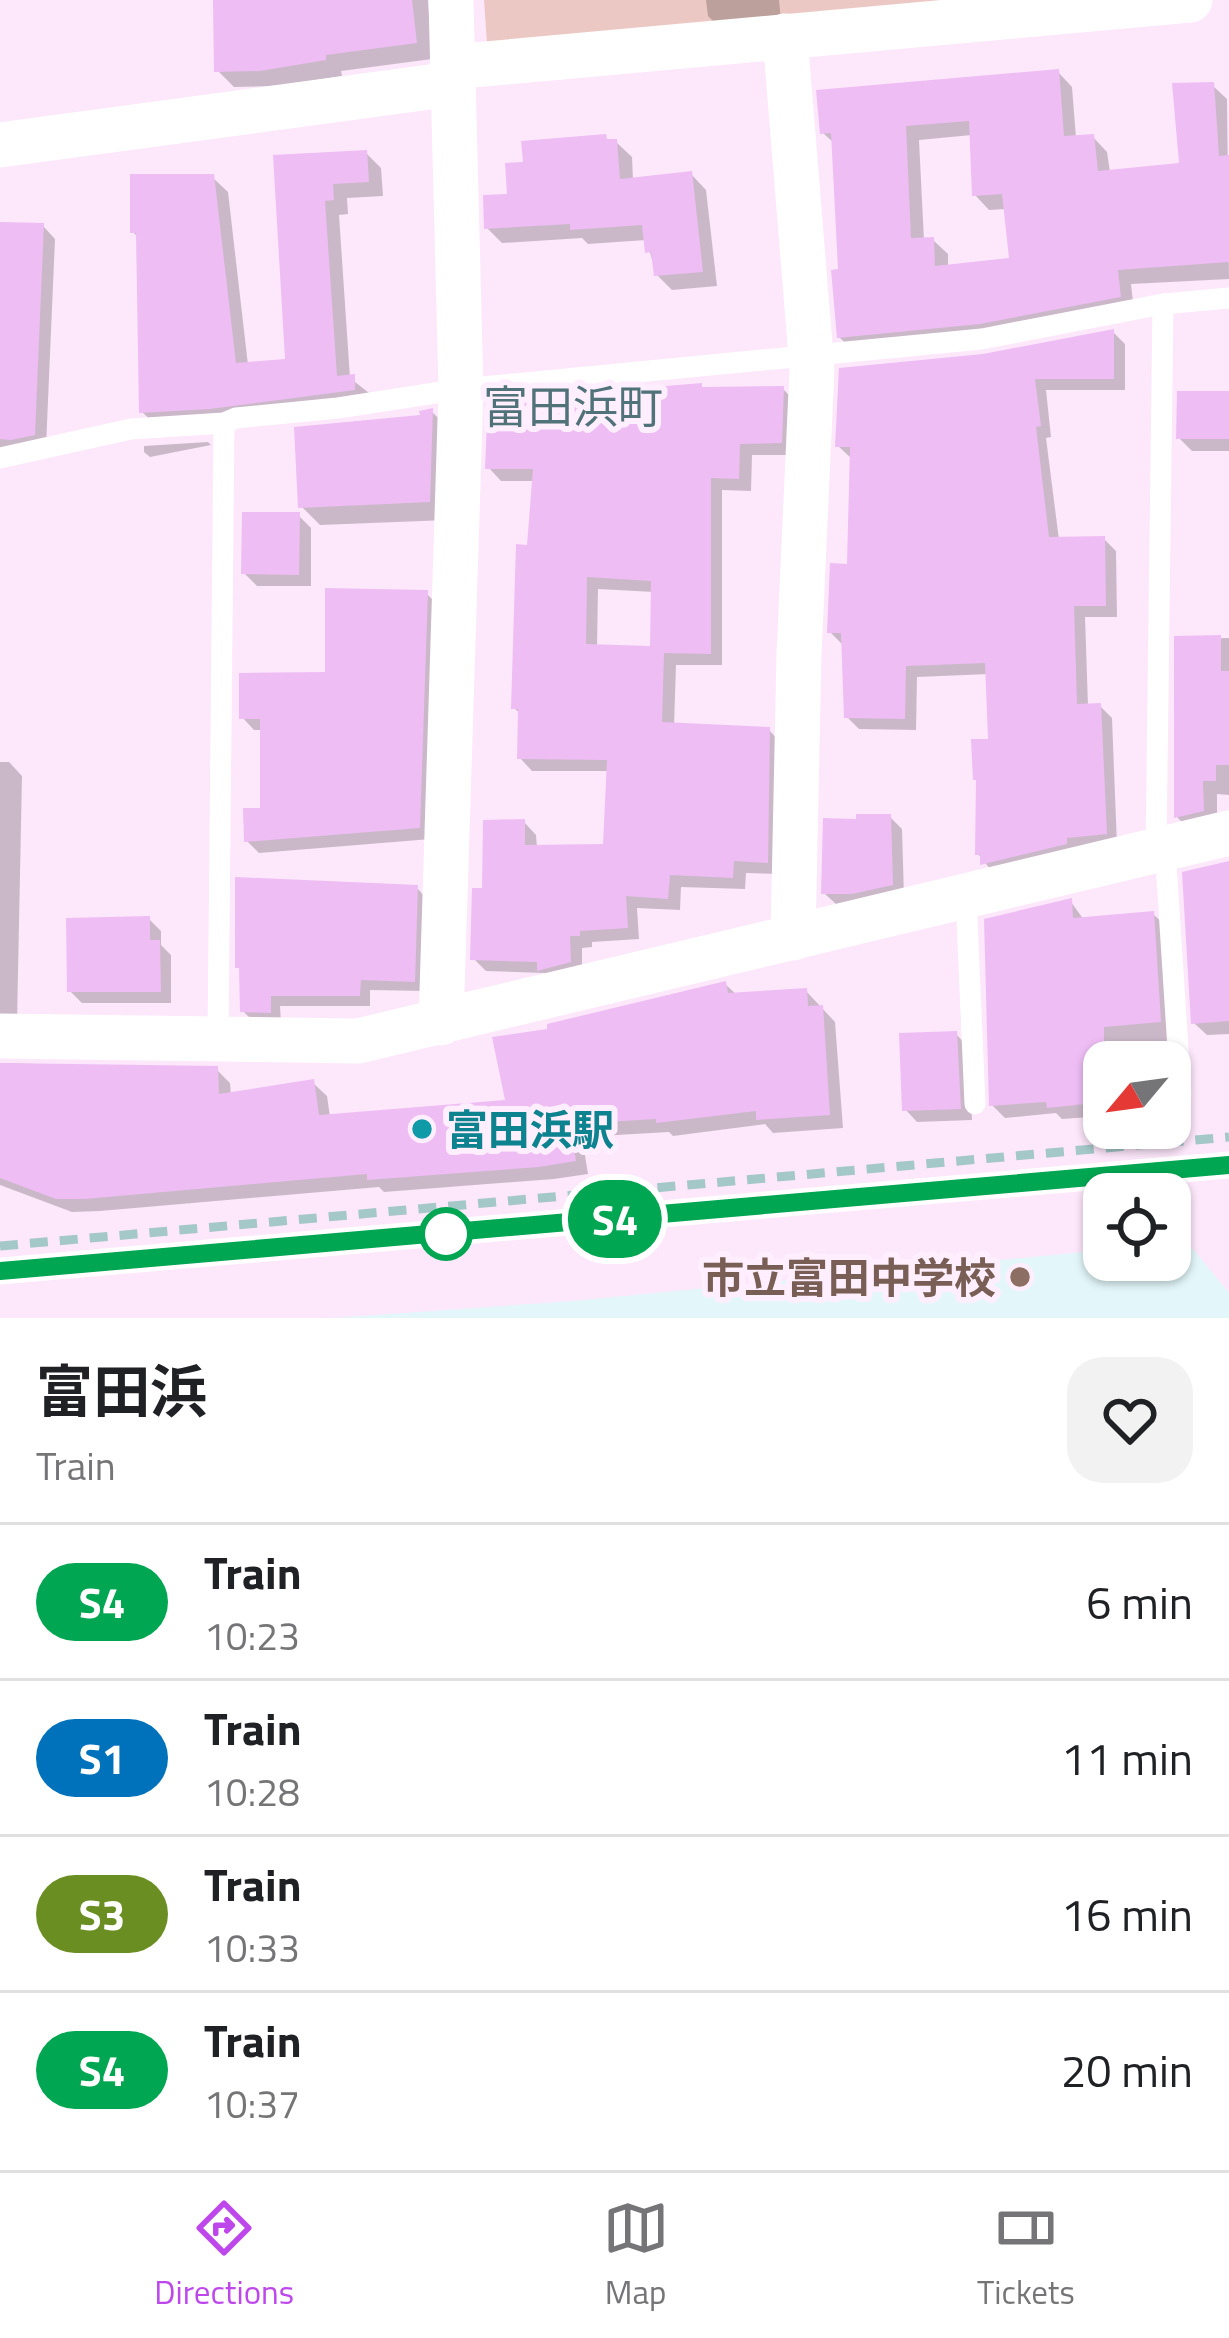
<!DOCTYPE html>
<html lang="en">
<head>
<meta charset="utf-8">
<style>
  :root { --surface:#fff; --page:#f2f2f2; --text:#202124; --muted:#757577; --line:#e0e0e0; --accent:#be47ec }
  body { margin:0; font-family:"Titillium Web","Noto Sans JP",sans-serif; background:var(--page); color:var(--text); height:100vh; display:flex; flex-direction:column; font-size:45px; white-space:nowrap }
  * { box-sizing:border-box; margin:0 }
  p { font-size:39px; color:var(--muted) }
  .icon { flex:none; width:66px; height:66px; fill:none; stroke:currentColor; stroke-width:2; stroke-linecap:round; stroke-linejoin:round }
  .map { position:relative; height:1318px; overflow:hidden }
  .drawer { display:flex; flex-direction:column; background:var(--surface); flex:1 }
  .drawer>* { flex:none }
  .badge { padding:0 24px; border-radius:39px; font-size:42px; line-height:78px }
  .needle { width:78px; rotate:241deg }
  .buttons { position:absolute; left:1083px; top:1041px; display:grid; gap:24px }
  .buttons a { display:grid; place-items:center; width:108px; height:108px; border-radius:24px; background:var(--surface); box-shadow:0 3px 9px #0004; font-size:60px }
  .map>.badge { position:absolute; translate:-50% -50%; box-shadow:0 0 0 6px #fff }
  .round { display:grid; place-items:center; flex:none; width:126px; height:126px; border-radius:36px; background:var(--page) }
  .summary { display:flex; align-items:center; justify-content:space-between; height:204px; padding:0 36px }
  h1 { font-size:57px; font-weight:700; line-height:90px }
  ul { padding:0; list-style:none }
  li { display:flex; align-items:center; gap:36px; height:156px; padding:0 36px; border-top:3px solid var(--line) }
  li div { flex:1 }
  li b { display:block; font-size:45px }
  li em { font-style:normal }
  li .badge { min-width:132px; font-weight:700; text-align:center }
  .menu { display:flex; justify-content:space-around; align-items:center; height:168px; border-top:3px solid var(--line); background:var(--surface); font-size:33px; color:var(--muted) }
  .menu a { display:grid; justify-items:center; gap:6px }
  .menu .current { color:var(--accent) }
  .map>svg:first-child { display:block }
  .education { fill:#e3f7fa }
  .green { fill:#ecc8c4 }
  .shadow { fill:#0003; fill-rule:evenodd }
  .building { fill:#eebdf4; fill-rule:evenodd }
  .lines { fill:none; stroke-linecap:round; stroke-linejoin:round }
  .lane { stroke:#fff; stroke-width:21 }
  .street { stroke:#fff; stroke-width:45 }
  .rail { stroke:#a4c7c8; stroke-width:9; stroke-dasharray:18 12; stroke-linecap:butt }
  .line-casing { stroke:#fff; stroke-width:27 }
  .line { stroke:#00a651; stroke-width:18 }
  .culture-dot { fill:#0f9aa8; stroke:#ffeefd; stroke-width:4.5 }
  .stop-dot { fill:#fff; stroke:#00a651; stroke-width:6 }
  .education-dot { fill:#8d6e63; stroke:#ffeefd; stroke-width:4.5 }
  .labels { text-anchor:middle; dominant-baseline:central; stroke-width:12; stroke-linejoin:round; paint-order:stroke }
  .culture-label { font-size:42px; font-weight:bold; fill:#0d838f; stroke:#ffeefd; text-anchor:start }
  .education-label { font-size:42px; font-weight:bold; fill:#785e54; stroke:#ffeefd; text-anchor:end }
  .neighbourhood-label { font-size:45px; fill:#507279; stroke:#ffeefd }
</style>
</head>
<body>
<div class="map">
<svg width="1229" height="1318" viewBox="0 0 1229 1318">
  <rect width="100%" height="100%" fill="#fde7fb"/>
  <polygon class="education" points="1176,1243 1193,1249 1229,1293 1229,1318 332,1318 572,1301 1104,1250 1104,1260 1170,1260 1170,1244"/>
  <polygon class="green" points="484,0 995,0 487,44"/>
  <g class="shadow">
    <polygon points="216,0 428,0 432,59 341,71 342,76 278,86 234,87 217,70"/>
    <polygon points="706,0 779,0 781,21 719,27 708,16"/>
    <path d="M1058 72 1072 87 1076 138 1093 137 1107 152 1110 172 1182 165 1212 85 1227 99 1229 279 1131 284 1134 311 854 351 839 337 841 272 835 144 823 133ZM972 135 975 195 989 210 1006 209 1012 261 948 268V254L933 240H924L919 140Z"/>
    <polygon points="610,142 616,142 632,157 633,180 691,174 706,190 717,286 672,290 657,275 646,240 588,244 582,238 502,243 487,228 511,197"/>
    <polygon points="366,153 381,168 383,196 347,198 348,214 339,215 350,378 369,393 158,427 142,412 139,238 133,232 212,177 228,192 248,365 288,362 276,158"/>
    <polygon points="0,225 43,226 55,239 46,447 0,449"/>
    <polygon points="1113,332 1125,344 1125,390 1046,390 1051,437 1046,438 1059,540 1104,539 1116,551 1117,617 1085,617 1088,706 1100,706 1112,718 1117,846 995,875 978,854 991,742 989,674 917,677 916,730 859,729 847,717 842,644 830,632 850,567 851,458 838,446 984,357"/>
    <path d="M783 389 796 402 793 455H752L751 491 722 490V665H676L674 726 769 730 781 743 779 874 746 873 745 889 681 887 680 910 637 908 639 939 592 942V947L582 948V975L552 982 544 973 486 971 473 958 485 891 524 822 536 835 537 848 606 847 609 771H532L520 758 521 714 514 708 535 481H501L489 468 704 390ZM598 589 654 592 653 649 597 647Z"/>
    <polygon points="1229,394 1229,451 1192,451 1179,438"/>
    <polygon points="432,412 451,430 448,520 320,525 301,506"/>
    <polygon points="208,442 211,445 150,457 144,452 144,446"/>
    <polygon points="298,515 311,528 311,586 257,586 244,573"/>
    <polygon points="426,593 438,605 431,839 259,853 247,841 263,811 263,730 254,730 242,717 328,675"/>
    <polygon points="1229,638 1229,795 1217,794 1217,825 1192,832 1177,817 1177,639"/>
    <polygon points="0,762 9,762 22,776 17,1022 0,1026"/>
    <polygon points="890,817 902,829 904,897 837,905 824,893 859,822"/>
    <polygon points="1229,862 1229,1034 1207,1035 1194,1023"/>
    <polygon points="417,888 427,899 425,991 370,990 370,1006 280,1006 281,1022 254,1022 243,1011 242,971 238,967"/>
    <polygon points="1071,902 1084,920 1153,914 1166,926 1178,1109 1170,1110 1170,1062 1104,1062 1104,1116 1062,1119 1056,1113 1005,1118 992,1105"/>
    <polygon points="149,919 161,931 161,945 171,955 171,1003 82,1003 70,991"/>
    <polygon points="725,984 737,995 806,991 835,1022 843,1128 773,1133 765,1124 673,1136 669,1132 582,1137 588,1174 554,1179 384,1192 379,1187 100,1211 72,1212 0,1185 0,1063 216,1069 230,1083 231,1095 313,1083 327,1096 330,1117 509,1102 550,1032"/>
    <polygon points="956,1034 968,1047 972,1120 917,1122 905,1109"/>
  </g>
  <g class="building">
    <polygon points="213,0 412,0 417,43 326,55 326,60 260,71 214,72"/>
    <path d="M1059 69 1064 136 1094 134 1098 171 1179 163 1172 83 1214 82 1219 156 1229 155V262L1118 270 1121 297 980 324 837 338 831 270 838 269 831 133 820 134 816 90ZM969 121 972 196 1002 194 1009 258 935 266 934 237 911 238 906 126Z"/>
    <polygon points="606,134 607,139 617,139 620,179 692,171 703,272 654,276 651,252 645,253 642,225 570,230 570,224 484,229 483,195 507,194 505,163 523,162 521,141"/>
    <polygon points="367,150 369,182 333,184 334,200 325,201 337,376 355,374 355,390 210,409 139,413 136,233 130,233 130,174 214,174 236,363 285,359 273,155"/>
    <polygon points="0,222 44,223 35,435 11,440 0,439"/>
    <polygon points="1114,329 1114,379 1035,379 1041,426 1036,427 1049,537 1105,536 1106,606 1074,606 1077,704 1101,703 1107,834 1067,838 1067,844 980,865 980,855 975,855 976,780 973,780 971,739 988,739 985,663 906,666 905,719 844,718 841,633 827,633 830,563 847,564 850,447 835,447 839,368 983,354"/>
    <path d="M702 383V387L784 386 782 443 740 444 739 479 711 478V654L664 653 662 722 770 727 768 863 734 861 733 878 670 875 668 899 626 896 628 928 580 931V936H570L571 962 537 971V962L470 960 472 888H482L483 820 525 819V845L603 844 607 760 517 759 518 709H511L516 544 527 545 533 469H485L488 402 581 397V393ZM587 577 651 581 650 646 586 644Z"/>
    <polygon points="1177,391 1229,391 1229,439 1176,439"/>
    <polygon points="433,408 430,502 298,508 294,427 420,415 419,411"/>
    <polygon points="242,512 300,512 299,575 241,574"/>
    <polygon points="325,588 428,590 420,828 244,842 243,808 260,808 260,719 239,719 239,673 325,672"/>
    <polygon points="1221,635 1221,671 1229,671 1229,765 1216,765 1216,781 1203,781 1204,811 1174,818 1174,636"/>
    <polygon points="856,814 891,814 893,885 852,894 821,894 823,818 856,819"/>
    <polygon points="1229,861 1229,1021 1191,1024 1182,872"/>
    <polygon points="235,877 418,885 415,982 361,980 360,996 271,996 271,1013 240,1012 239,968 235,968"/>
    <polygon points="1072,898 1073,918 1154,911 1161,1022 1104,1027 1104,1102 1047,1108 1046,1102 989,1106 984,919"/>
    <polygon points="150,916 150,940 160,940 161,992 67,992 66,918"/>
    <polygon points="726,981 728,993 807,988 808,1006 823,1005 830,1115 756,1120 756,1111 656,1123 656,1119 570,1124 576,1161 539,1167 367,1180 367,1174 85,1199 56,1199 0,1178 0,1063 218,1066 219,1094 314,1079 319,1115 505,1100 492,1037 547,1029 547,1024"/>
    <polygon points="957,1031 961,1109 902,1111 899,1033"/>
  </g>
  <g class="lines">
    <g class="lane">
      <polyline points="0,458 131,429 224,423 236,418 338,408 461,389 982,339 1163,304 1229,298"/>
      <polyline points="1165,848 1181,1095"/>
      <polyline points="1156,850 1163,304"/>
      <polyline points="966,896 975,1104"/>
      <polyline points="218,1039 224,423"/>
    </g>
    <g class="street">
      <polyline points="785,36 812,369 799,654 793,938"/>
      <polyline points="452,67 1190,0"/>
      <polyline points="0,145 452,84"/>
      <polyline points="441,1023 461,389 451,0"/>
      <polyline points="0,1036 358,1041 1229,833"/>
    </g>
    <g class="rail">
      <polyline points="0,1246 1229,1137"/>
      <polyline points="0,1271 1229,1165"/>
    </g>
  </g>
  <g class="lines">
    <defs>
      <polyline id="line" points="0,1271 1229,1165"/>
    </defs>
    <use href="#line" class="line-casing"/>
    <use href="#line" class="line"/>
  </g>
  <circle class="culture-dot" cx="422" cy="1129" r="12"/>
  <circle class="stop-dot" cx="446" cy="1234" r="24"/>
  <circle class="education-dot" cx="1020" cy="1277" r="12"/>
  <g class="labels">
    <g class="culture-label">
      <text x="446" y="1129">富田浜駅</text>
    </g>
    <g class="education-label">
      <text x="996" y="1277">市立富田中学校</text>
    </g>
    <g class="neighbourhood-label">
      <text x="573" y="406">富田浜町</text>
    </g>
  </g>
</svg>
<div class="buttons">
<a><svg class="needle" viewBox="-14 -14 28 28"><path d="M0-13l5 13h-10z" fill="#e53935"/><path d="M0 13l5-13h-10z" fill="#757577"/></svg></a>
<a><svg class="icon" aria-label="locate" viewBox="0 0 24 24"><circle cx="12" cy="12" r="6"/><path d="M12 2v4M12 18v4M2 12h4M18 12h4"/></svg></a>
</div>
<b class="badge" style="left:615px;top:1219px;background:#00a651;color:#fff">S4</b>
</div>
<section class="drawer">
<div class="summary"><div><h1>富田浜</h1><p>Train</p></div><a class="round"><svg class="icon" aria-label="heart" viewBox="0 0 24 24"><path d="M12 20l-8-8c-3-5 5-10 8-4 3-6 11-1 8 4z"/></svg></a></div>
<ul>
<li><span class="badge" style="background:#00a651;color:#fff">S4</span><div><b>Train</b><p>10:23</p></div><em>6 min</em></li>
<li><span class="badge" style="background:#0072bc;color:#fff">S1</span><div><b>Train</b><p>10:28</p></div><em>11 min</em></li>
<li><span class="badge" style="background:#6b8e23;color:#fff">S3</span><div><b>Train</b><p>10:33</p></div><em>16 min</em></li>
<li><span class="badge" style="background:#00a651;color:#fff">S4</span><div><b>Train</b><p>10:37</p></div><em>20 min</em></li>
</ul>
</section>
<nav class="menu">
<a class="current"><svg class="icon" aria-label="directions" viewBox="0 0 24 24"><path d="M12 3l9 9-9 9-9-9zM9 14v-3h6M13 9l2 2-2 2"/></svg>Directions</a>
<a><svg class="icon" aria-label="map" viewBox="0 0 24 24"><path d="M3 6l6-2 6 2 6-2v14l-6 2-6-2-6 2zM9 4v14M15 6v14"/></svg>Map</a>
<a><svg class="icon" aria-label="tickets" viewBox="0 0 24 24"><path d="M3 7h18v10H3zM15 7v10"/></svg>Tickets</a>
</nav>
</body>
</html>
